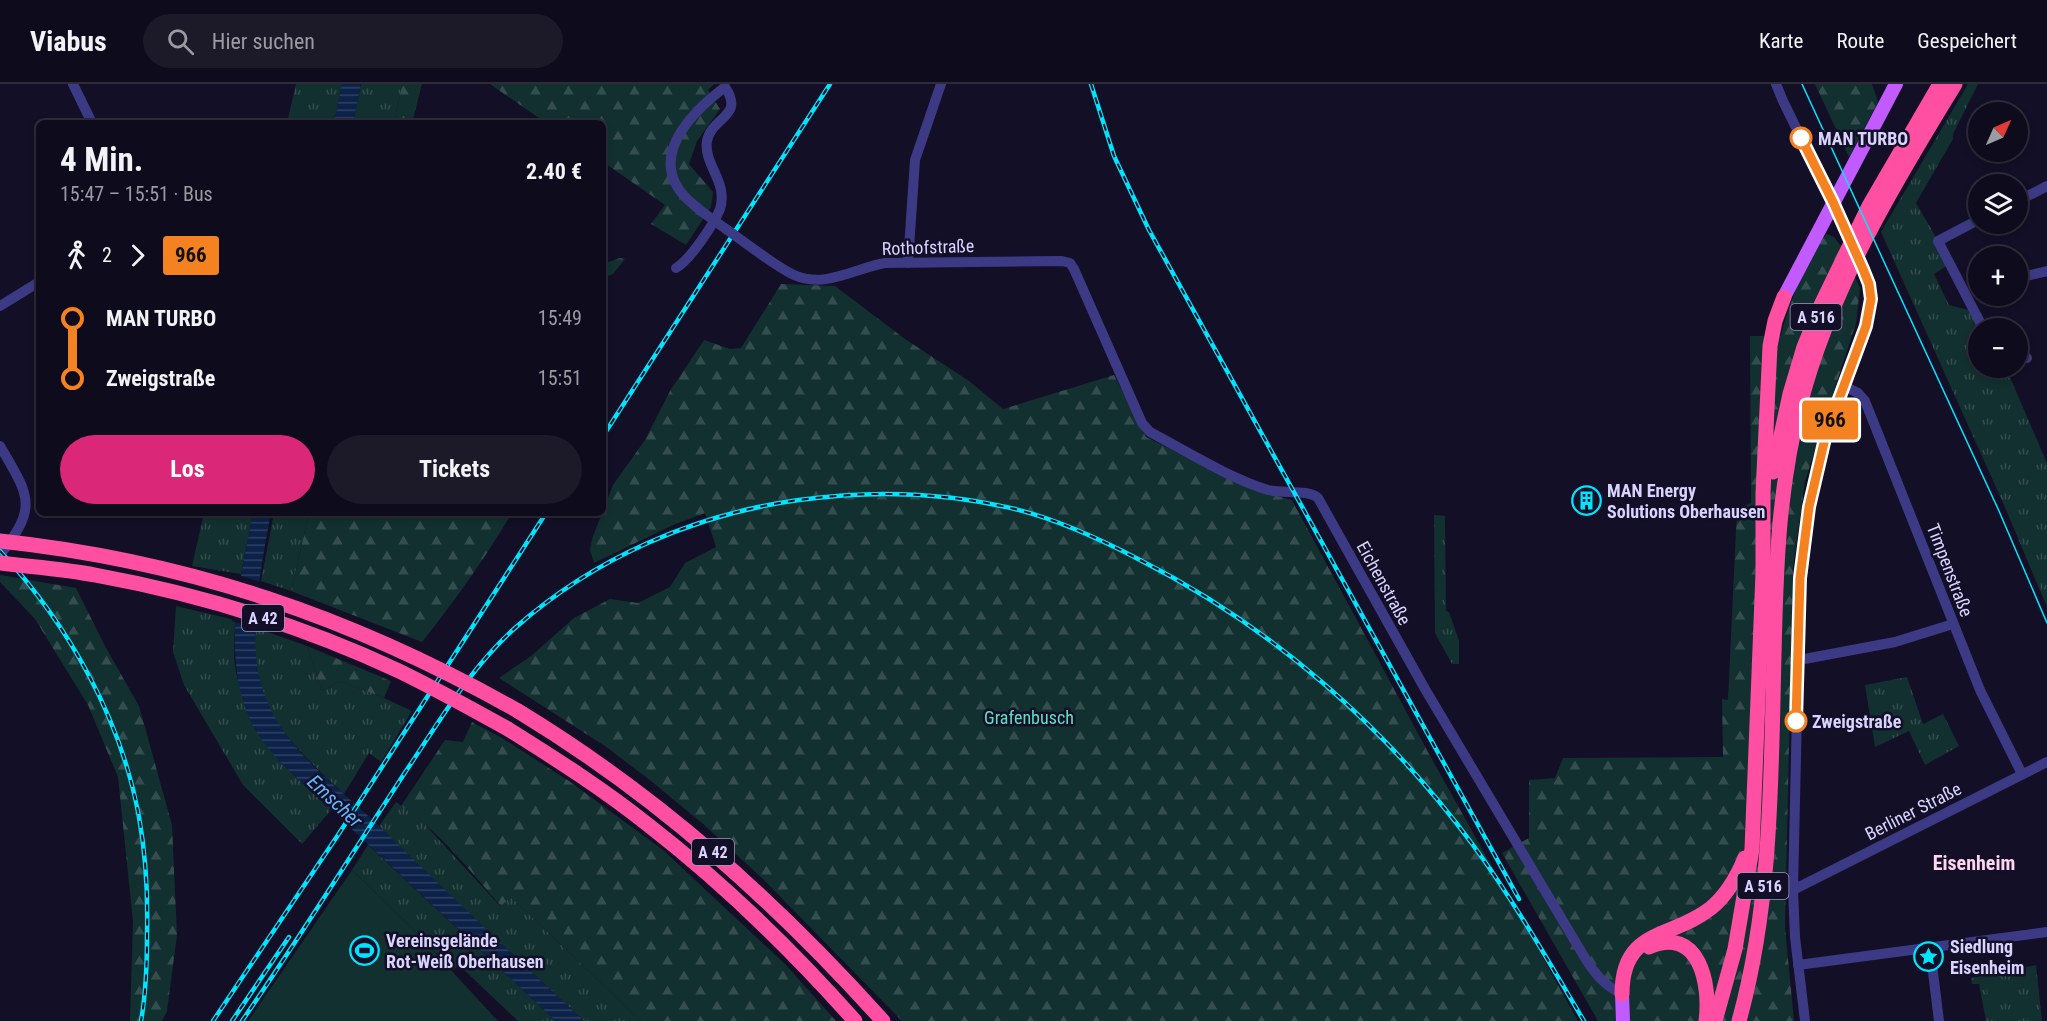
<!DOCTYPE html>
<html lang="de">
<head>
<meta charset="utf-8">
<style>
  :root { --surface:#0e0b1c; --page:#1c1929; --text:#f1f3f6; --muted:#9b9ba3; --line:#2e2b3b; --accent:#db2777 }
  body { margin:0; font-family:"Roboto Condensed",sans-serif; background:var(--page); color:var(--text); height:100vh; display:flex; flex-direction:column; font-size:22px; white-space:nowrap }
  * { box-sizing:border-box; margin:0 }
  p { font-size:20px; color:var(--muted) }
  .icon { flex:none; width:33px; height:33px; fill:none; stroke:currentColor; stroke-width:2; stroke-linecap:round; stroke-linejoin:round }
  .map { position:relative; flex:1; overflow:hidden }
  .drawer { position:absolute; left:36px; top:36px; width:570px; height:396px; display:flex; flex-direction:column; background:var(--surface); border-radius:9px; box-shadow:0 3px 9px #0003,0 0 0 2px var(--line) }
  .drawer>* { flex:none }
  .badge { padding:0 12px; border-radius:4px; font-size:21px; line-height:39px }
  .needle { width:39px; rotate:45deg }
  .tools { position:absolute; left:1968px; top:18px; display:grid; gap:12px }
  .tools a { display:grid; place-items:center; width:60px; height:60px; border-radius:50%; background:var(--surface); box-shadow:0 3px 9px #0003,0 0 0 2px var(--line); font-size:30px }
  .map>.badge { position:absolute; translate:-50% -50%; box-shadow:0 0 0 3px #fff }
  .legs { display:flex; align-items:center; gap:9px; height:66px; padding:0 24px; font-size:20px }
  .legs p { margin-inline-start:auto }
  .headline { display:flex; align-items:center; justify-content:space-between; height:102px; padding:0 24px }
  h1 { font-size:33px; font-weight:700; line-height:45px }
  .action { display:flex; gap:12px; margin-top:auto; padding:12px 24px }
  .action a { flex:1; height:69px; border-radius:36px; background:var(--accent); color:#fff; font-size:24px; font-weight:700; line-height:69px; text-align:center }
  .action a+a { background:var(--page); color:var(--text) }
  ul { padding:0 24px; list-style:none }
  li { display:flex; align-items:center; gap:21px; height:60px; font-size:22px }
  li i { display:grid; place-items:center; width:9px; height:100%; margin:0 8px; background:currentColor }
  li i::after { content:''; width:15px; height:15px; margin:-8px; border:4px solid; border-radius:50%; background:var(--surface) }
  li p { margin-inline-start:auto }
  li:first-child i { background:linear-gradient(#0000 50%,currentColor 0) }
  li:last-child i { background:linear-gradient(currentColor 50%,#0000 0) }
  header { display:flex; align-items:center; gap:36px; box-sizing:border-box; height:84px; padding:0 30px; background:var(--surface); border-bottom:2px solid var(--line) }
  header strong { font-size:28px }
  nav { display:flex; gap:33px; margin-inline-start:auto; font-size:21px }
  .search { width:420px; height:54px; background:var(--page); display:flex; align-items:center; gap:15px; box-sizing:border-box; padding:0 21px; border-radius:33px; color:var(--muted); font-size:22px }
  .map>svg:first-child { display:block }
  .grass { fill:url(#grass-tufts) }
  .forest { fill:url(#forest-firs) }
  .pitch { fill:#12302f }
  .water { fill:url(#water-rules) }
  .pier { fill:#130f26 }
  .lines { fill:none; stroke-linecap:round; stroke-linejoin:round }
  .minor { stroke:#3d3a85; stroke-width:10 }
  .major { stroke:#c25bff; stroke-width:14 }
  .highway { stroke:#ff4fa3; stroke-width:15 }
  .tram { stroke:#00e5ff; stroke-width:1.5 }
  .rail-casing { stroke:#00e5ff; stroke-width:4.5 }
  .rail { stroke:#130f26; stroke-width:2; stroke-dasharray:7; stroke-linecap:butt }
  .minor-bridge { stroke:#3d3a85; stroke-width:10 }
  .highway-bridge { stroke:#ff4fa3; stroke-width:15 }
  .line-1-casing { stroke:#fff; stroke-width:14 }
  .line-1 { stroke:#f58220; stroke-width:9 }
  .stop-1-dot { fill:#fff; stroke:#f58220; stroke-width:3 }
  .labels { text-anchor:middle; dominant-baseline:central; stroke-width:5; stroke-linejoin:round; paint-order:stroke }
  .shield { fill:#130f26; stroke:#9e99be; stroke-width:1.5 }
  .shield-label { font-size:16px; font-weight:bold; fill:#d9d4ff }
  .stop-label { font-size:18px; font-weight:bold; fill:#d9d4ff; stroke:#130f26; text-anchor:start }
  .street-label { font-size:18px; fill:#d9d4ff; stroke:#130f26 }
  .poi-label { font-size:18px; font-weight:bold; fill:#d9d4ff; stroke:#130f26; text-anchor:start }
  .park-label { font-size:18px; fill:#5fe0c0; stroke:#130f26 }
  .water-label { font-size:20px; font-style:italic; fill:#62b6ff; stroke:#130f26 }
  .neighbourhood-label { font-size:20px; font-weight:bold; fill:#ffd6f0; stroke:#130f26 }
</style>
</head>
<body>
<header>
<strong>Viabus</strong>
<div class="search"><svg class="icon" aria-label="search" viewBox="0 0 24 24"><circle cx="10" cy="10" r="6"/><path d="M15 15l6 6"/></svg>Hier suchen</div>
<nav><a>Karte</a><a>Route</a><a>Gespeichert</a></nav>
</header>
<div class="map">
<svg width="2047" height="937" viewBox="0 0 2047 937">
  <defs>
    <pattern id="grass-tufts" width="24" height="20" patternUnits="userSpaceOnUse" patternTransform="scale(1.5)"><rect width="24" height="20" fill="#12302f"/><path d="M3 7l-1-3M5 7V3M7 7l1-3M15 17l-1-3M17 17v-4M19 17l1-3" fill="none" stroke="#344d4e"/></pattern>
    <pattern id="forest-firs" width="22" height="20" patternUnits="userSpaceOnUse" patternTransform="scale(1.5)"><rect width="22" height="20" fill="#12302f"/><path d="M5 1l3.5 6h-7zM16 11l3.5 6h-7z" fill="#344d4e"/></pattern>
    <pattern id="water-rules" width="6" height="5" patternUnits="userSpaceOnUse" patternTransform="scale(1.5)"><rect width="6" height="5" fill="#0c2248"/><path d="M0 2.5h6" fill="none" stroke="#2f4163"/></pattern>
  </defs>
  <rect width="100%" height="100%" fill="#130f26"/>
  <g class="grass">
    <polygon points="296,0 342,0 334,39 287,39"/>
    <polygon points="361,0 402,0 394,39 353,39"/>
    <polygon points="1968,0 1978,0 1953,50 1953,55 1916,119 1951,179 1934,190 1949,221 1969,226 1978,244 1978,284 2006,284 2047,379 2047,523 2004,421 1881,148"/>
    <polygon points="204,429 253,429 241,490 192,482"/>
    <polygon points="274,429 309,429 291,507 261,497"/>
    <polygon points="1434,431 1445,432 1446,527 1449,528 1459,557 1459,580 1452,580 1435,549"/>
    <polygon points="176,522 235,536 234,574 237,594 279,677 331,726 302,760 243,701 184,601 173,568"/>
    <path d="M256 544 307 562 322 607 340 597 384 614 412 627 381 678 369 669 344 710C293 662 247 622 256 544Z"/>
    <polygon points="1907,593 1923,640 1943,630 1959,662 1925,681 1909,647 1875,663 1865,601"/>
    <polygon points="396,718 419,734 500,822 511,813 641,937 584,937 431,794 379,742"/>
    <polygon points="368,761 556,937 518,937 459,881 453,886 413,845 352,786"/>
    <polygon points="2036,881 2042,937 1986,937 1979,900 1972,900 1971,894"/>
  </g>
  <g class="forest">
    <polygon points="402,0 422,0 412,39 394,39"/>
    <polygon points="490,0 714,0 708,6 720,25 697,57 689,80 713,108 711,123 686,161 651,140 665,121 603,78 603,39 546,39"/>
    <polygon points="1815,0 1872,0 1878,18 1849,73"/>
    <path d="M1827 150 1834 153 1841 162 1860 204 1856 239 1805 397 1793 483 1785 843 1794 937H1598L1502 769 1529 754V696L1555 694 1563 674 1723 673 1722 615 1728 616 1737 425 1751 419 1750 252H1781C1787 226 1808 168 1827 150Z"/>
    <polygon points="620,174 625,175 613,190 603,194 603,180"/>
    <polygon points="781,200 835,202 905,255 969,297 1003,325 1114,291 1146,353 1254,406 1292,416 1428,668 1578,937 902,937 762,794 702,739 651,697 605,662 499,594 531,572 574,534 610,515 638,519 670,503 685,479 716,463 705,429 673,441 594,479 590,466 592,455 613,401 645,356 670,307 704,256 730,265 741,264"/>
    <path d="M309 429H512C485 474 455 517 422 558L291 507Z"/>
    <polygon points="0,491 76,504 106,564 139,622 172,741 177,851 167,927 162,937 130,937 133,837 118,693 88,621 35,535 0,498"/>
    <polygon points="307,562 391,597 384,614 340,597 322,607"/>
    <path d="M472 638 502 654 569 697 663 766 785 880 836 937H641L511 813 501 822C470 787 440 748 401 722L445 656 463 658Z"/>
  </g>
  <g class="pitch">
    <polygon points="352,786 413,845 498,937 248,937"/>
    <polygon points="1997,896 2000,918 1989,920 1986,897"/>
  </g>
  <g class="water">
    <polygon points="342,0 361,0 353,39 334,39"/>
    <path d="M253 429H271C262 475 248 551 260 596 276 660 334 699 379 742 447 808 515 873 584 937H556L279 677C269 664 256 651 250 636 221 568 240 498 253 429Z"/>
  </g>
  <polygon class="pier" points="238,491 264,499 259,545 232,537"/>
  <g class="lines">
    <g class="minor">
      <polyline points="73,0 92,39"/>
      <polyline points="1776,0 1783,17 1845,144"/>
      <polyline points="2018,117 2047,102"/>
      <polyline points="1978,136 1938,157 1983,244"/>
      <path d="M762 171C772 178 783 186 794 191 825 205 855 184 885 179L1062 177 1070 179 1074 185 1142 339 1150 348C1186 367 1229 394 1268 406 1283 410 1308 405 1318 414L1425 605 1585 874C1595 890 1604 901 1622 910"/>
      <polyline points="908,179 915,76 941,0"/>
      <path d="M676 184C690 176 714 140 720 125 722 119 722 112 721 106 718 90 704 74 707 57 712 32 745 33 725 3 697 24 653 65 678 104 684 114 693 120 701 127"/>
      <polyline points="2018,194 2047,187"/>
      <polyline points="0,222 39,198"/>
      <polyline points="2018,275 2027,274"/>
      <polyline points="1842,301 1858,309 1865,317 1980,606 2022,690"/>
      <path d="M0 362C29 412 39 422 0 471"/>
      <polyline points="1799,576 1895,558 1953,540"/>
      <polyline points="1793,806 2047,678"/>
      <polyline points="1930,864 1939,937"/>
      <polyline points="1798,881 2047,848"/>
      <polyline points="1805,937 1795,853 1793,806 1800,494 1805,449 1819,375 1833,326 1870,226 1869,200 1863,185"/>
    </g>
    <g class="major">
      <polyline points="1784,213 1896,0"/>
      <polyline points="1622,910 1623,937"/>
    </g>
    <g class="highway">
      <polyline points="1773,388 1790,310 1804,263 1821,221 1869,122 1940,0"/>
      <path d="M518 627C658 712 774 816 883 937"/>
      <path d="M508 645C556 675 603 705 647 740 722 798 792 866 855 937"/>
      <path d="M1649 863C1699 841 1711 900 1706 937"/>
      <path d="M1622 910C1622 844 1672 855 1711 824 1727 811 1737 793 1745 774"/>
      <polyline points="1715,937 1735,865 1752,765 1763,489 1763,409 1770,262 1775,237 1784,213"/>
      <path d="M1739 937C1772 819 1771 693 1774 571 1775 524 1776 476 1781 429 1785 391 1791 354 1801 317 1831 204 1894 99 1955 0"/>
    </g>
    <polyline class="tram" points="1802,0 1999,427 2047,539"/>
    <defs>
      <g id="rail">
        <polyline points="1091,0 1114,72 1149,146 1519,815"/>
        <polyline points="603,352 830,0"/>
        <path d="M0 467C68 540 121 634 139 733 146 772 148 812 147 851 147 880 146 909 141 937"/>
        <polyline points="213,937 338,751 546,429"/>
        <polyline points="232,937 289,853"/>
        <path d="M242 937C299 855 351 771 406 687 439 638 470 584 515 544 594 474 695 430 799 416 871 406 944 408 1015 425 1059 436 1100 455 1140 476 1272 543 1385 642 1473 761 1514 817 1549 878 1584 937"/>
      </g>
    </defs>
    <use href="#rail" class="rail-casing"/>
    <use href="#rail" class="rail"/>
    <g class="minor-bridge">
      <polyline points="701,127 762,171"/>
      <polyline points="1845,144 1863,185"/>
    </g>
    <g class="highway-bridge">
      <path d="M0 457C188 477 354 534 518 627"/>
      <path d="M0 479C32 483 64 485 95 491 199 510 303 542 399 587 436 605 472 625 508 645"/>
    </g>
  </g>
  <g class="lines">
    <defs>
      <polyline id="line-1" points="1796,637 1800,494 1809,423 1826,350 1866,242 1871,215 1869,200 1863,185 1833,118 1801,54"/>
    </defs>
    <use href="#line-1" class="line-1-casing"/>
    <use href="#line-1" class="line-1"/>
  </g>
  <defs>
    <symbol id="building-ring" viewBox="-11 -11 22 22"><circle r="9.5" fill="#130f26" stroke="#00e5ff" stroke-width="1.5"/><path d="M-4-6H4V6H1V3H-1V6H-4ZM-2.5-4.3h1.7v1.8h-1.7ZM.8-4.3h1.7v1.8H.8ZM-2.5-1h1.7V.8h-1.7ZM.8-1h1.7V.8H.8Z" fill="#00e5ff"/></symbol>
    <symbol id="stadium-ring" viewBox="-11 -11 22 22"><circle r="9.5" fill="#130f26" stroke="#00e5ff" stroke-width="1.5"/><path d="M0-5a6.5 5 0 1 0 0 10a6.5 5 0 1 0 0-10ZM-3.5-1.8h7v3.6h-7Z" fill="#00e5ff"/></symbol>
    <symbol id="sight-ring" viewBox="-11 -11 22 22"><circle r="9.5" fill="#130f26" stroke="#00e5ff" stroke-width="1.5"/><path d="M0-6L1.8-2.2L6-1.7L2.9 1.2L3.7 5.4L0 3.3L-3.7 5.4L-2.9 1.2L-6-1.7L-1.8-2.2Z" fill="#00e5ff"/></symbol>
  </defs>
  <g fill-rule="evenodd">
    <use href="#building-ring" x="1570" y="400" width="33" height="33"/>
    <use href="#stadium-ring" x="348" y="850" width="33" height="33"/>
    <use href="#sight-ring" x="1912" y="856" width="33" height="33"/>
  </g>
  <g class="stop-1-dot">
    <circle cx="1801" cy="54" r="10"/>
    <circle cx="1796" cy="637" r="10"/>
  </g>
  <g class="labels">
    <g class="shield">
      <rect x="1790.5" y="220" width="51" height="26" rx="4.5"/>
      <rect x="242" y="521" width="42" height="26" rx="4.5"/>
      <rect x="692" y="755" width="42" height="26" rx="4.5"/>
      <rect x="1737.5" y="789" width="51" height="26" rx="4.5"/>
    </g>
    <g class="shield-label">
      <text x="1816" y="233">A 516</text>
      <text x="263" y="534">A 42</text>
      <text x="713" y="768">A 42</text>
      <text x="1763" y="802">A 516</text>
    </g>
    <g class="stop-label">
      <text x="1818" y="54">MAN TURBO</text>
      <text x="1812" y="637">Zweigstraße</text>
    </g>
    <g class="street-label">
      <text transform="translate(928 163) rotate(-2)">Rothofstraße</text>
      <text transform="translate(1950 486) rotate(69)">Timpenstraße</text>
      <text transform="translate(1384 499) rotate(61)">Eichenstraße</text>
      <text transform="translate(1913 727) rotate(-27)">Berliner Straße</text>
    </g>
    <g class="poi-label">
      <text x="1607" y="406">MAN Energy<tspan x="1607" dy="21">Solutions Oberhausen</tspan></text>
      <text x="386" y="856">Vereinsgelände<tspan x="386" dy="21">Rot-Weiß Oberhausen</tspan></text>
      <text x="1950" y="862">Siedlung<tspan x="1950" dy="21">Eisenheim</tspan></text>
    </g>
    <g class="park-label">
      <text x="1029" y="633">Grafenbusch</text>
    </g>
    <g class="water-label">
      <text transform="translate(335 717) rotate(43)">Emscher</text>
    </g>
    <g class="neighbourhood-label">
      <text x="1974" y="779">Eisenheim</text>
    </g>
  </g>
</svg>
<div class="tools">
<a><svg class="needle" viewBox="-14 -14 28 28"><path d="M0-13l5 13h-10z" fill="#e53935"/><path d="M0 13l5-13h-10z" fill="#9b9ba3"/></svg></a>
<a><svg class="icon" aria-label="layers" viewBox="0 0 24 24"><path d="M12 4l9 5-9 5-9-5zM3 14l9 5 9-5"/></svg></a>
<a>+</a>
<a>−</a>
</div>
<b class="badge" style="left:1830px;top:336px;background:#f58220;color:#111">966</b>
<section class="drawer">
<div class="headline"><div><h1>4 Min.</h1><p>15:47 – 15:51 · Bus</p></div><b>2.40 €</b></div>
<div class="legs"><svg class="icon" aria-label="walk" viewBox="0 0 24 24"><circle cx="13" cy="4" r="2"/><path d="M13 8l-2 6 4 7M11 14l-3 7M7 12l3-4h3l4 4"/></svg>2<svg class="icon" aria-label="forward" viewBox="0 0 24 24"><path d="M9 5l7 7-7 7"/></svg><b class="badge" style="background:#f58220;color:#111">966</b></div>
<ul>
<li><i style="color:#f58220"></i><b>MAN TURBO</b><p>15:49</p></li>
<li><i style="color:#f58220"></i><b>Zweigstraße</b><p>15:51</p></li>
</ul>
<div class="action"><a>Los</a><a>Tickets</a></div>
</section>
</div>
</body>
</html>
